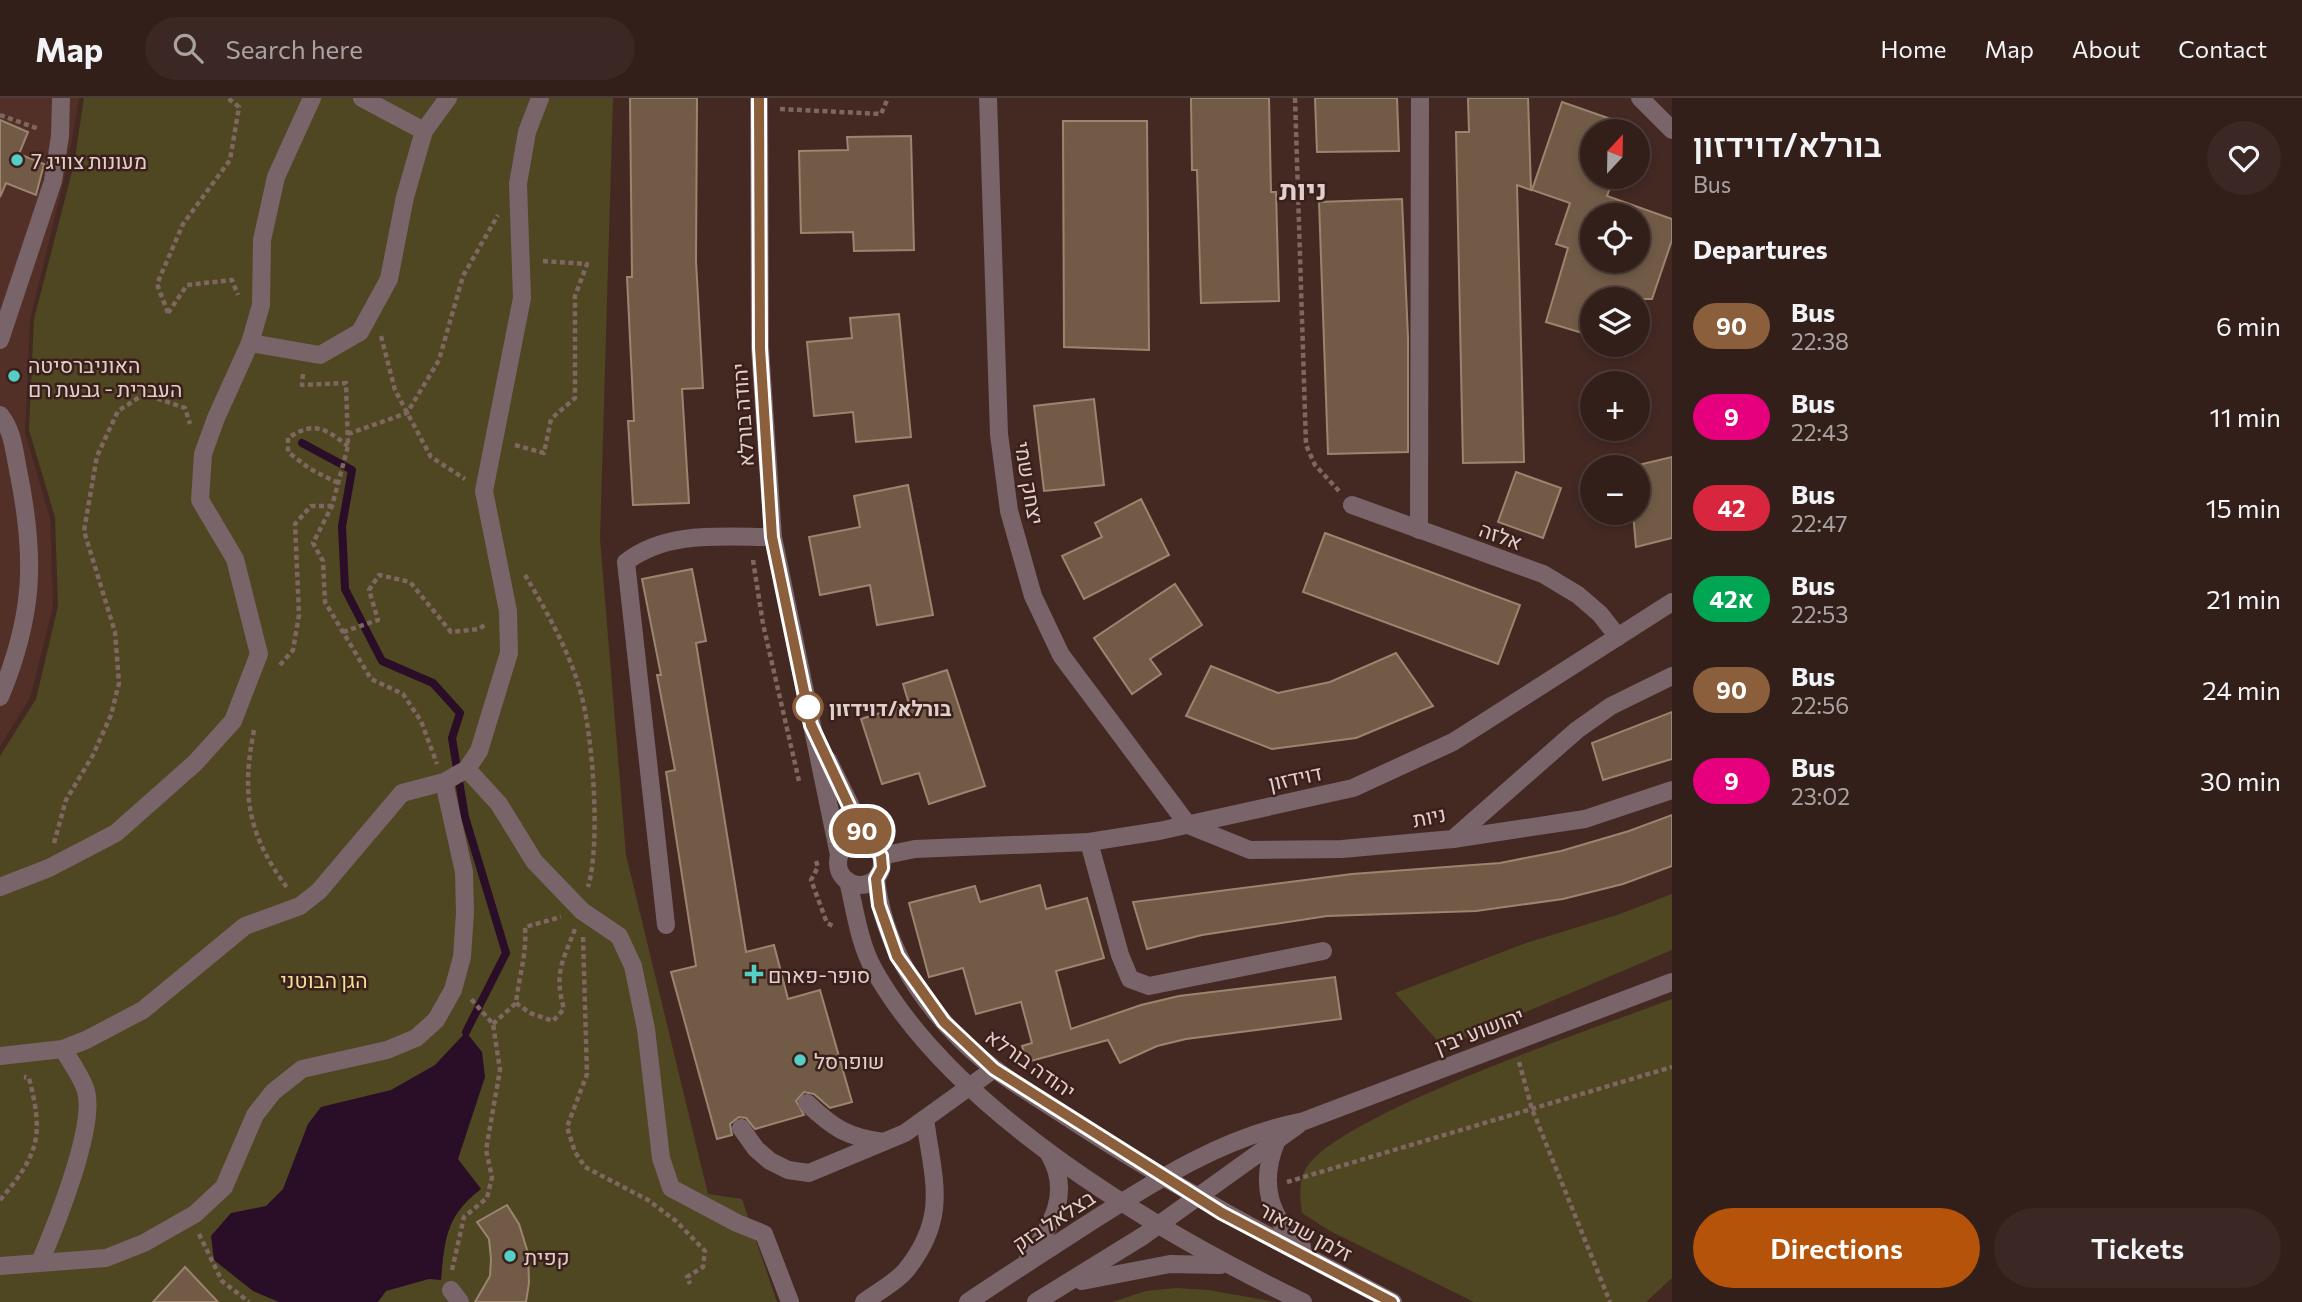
<!DOCTYPE html>
<html lang="en">
<head>
<meta charset="utf-8">
<style>
  :root { --surface:#331f1a; --page:#3b2723; --text:#f1f3f6; --muted:#a9a2a2; --line:#4e3d39; --accent:#b45309 }
  body { margin:0; font-family:Commissioner,Heebo,sans-serif; background:var(--page); color:var(--text); height:100vh; display:flex; flex-direction:column; font-size:26px; white-space:nowrap }
  * { box-sizing:border-box; margin:0 }
  p { font-size:23px; color:var(--muted) }
  .icon { flex:none; width:38px; height:38px; fill:none; stroke:currentColor; stroke-width:2; stroke-linecap:round; stroke-linejoin:round }
  .map { position:relative; flex:1; overflow:hidden }
  .panel { display:flex; flex-direction:column; background:var(--surface); width:630px }
  .panel>* { flex:none }
  .badge { padding:0 14px; border-radius:23px; font-size:24px; line-height:46px }
  .needle { width:46px; rotate:22deg }
  .buttons { position:absolute; left:1580px; top:21px; display:grid; gap:14px }
  .buttons a { display:grid; place-items:center; width:70px; height:70px; border-radius:50%; background:var(--surface); box-shadow:0 4px 10px #0003,0 0 0 2px var(--line); font-size:35px }
  .map>.badge { position:absolute; translate:-50% -50%; box-shadow:0 0 0 4px #fff }
  h2 { padding:0 21px; font-size:26px; line-height:63px }
  .round { display:grid; place-items:center; flex:none; width:74px; height:74px; border-radius:37px; background:var(--page) }
  .overview { display:flex; align-items:center; justify-content:space-between; height:119px; padding:0 21px }
  h1 { font-size:33px; font-weight:600; line-height:52px }
  .primary-button { display:flex; gap:14px; margin-top:auto; padding:14px 21px }
  .primary-button a { flex:1; height:80px; border-radius:42px; background:var(--accent); color:#fff; font-size:28px; font-weight:600; line-height:80px; text-align:center }
  .primary-button a+a { background:var(--page); color:var(--text) }
  ul { padding:0; list-style:none }
  li { display:flex; align-items:center; gap:21px; height:91px; padding:0 21px }
  li div { flex:1 }
  li b { display:block; font-size:26px }
  li em { font-style:normal }
  li .badge { min-width:77px; font-weight:700; text-align:center }
  header { display:flex; align-items:center; gap:42px; box-sizing:border-box; height:98px; padding:0 35px; background:var(--surface); border-bottom:2px solid var(--line) }
  header strong { font-size:33px }
  nav { display:flex; gap:38px; margin-inline-start:auto; font-size:24px }
  .search { width:490px; height:63px; background:var(--page); display:flex; align-items:center; gap:18px; box-sizing:border-box; padding:0 24px; border-radius:38px; color:var(--muted); font-size:26px }
  main { display:flex; flex:1; min-height:0 }
  .map>svg:first-child { display:block }
  .built { fill:#523028 }
  .green { fill:#4f4622 }
  .water { fill:#2a0d27 }
  .lines { fill:none; stroke-linecap:round; stroke-linejoin:round }
  .stream { stroke:#2a0d27; stroke-width:8 }
  .building { fill:#715b47; stroke:#9c856f; stroke-width:2; fill-rule:evenodd }
  .path { stroke:#7e6761; stroke-width:4.5; stroke-dasharray:5 3.5; stroke-linecap:butt }
  .minor { stroke:#796469; stroke-width:18 }
  .line-casing { stroke:#fff; stroke-width:16 }
  .line { stroke:#8b5e3c; stroke-width:10 }
  .poi-dot { fill:#55cec5; stroke:#3a1f1a; stroke-width:2.5 }
  .stop-dot { fill:#fff; stroke:#8b5e3c; stroke-width:3.5 }
  .labels { text-anchor:middle; dominant-baseline:central; stroke-width:5; stroke-linejoin:round; paint-order:stroke }
  .poi-label { font-size:21px; fill:#e1cfcb; stroke:#3a1f1a; text-anchor:start }
  .street-label { font-size:21px; fill:#e1cfcb; stroke:#3a1f1a }
  .stop-label { font-size:21px; font-weight:bold; fill:#e1cfcb; stroke:#3a1f1a; text-anchor:start }
  .park-label { font-size:21px; fill:#f2df98; stroke:#3a1f1a }
  .district-label { font-size:28px; font-weight:bold; fill:#e1cfcb; stroke:#3a1f1a }
</style>
</head>
<body>
<header>
<strong>Map</strong>
<div class="search"><svg class="icon" aria-label="search" viewBox="0 0 24 24"><circle cx="10" cy="10" r="6"/><path d="M15 15l6 6"/></svg>Search here</div>
<nav><a>Home</a><a>Map</a><a>About</a><a>Contact</a></nav>
</header>
<main>
<div class="map">
<svg width="1672" height="1204" viewBox="0 0 1672 1204">
  <rect width="100%" height="100%" fill="#442923"/>
  <polygon class="built" points="0,0 79,0 67,69 30,222 25,335 50,420 53,509 30,600 0,648"/>
  <g class="green">
    <polygon points="84,0 613,0 600,441 626,757 708,1096 742,1101 777,1204 0,1204 0,658 36,601 58,508 55,419 29,332 34,221 74,66"/>
    <polygon points="1672,796 1672,852 1443,949 1395,895 1526,845 1617,817"/>
    <path d="M1672 901V1180L1646 1204H1474L1330 1133 1302 1115C1300 1100 1298 1082 1307 1069 1342 1015 1601 928 1672 901Z"/>
    <polygon points="1176,1190 1208,1192 1277,1204 1112,1204 1146,1193"/>
  </g>
  <path class="water" d="M466 934 482 954 485 979 458 1061 481 1091C446 1118 445 1140 441 1182L429 1181 386 1193 378 1204H279L253 1193 214 1162 211 1138 231 1115 266 1108 283 1091 308 1026 321 1009 391 992 435 967Z"/>
  <g class="lines">
    <polyline class="stream" points="302,345 352,372 342,428 345,491 382,563 433,585 460,615 452,640 465,719 506,855 466,934"/>
  </g>
  <g class="building">
    <polygon points="630,0 697,0 696,163 703,290 682,291 689,405 633,407 628,323 634,323 627,179 632,179"/>
    <polygon points="1191,0 1269,0 1271,94 1276,94 1279,203 1201,205 1197,72 1192,72"/>
    <polygon points="1315,0 1397,0 1399,53 1317,54"/>
    <polygon points="1468,0 1528,0 1531,92 1517,87 1524,364 1463,365 1456,34 1469,34"/>
    <path d="M1562 4 1637 30 1636 33H1592V79H1614L1607 98 1672 121V142L1652 201H1592V238L1546 224 1568 150 1556 146 1570 105 1532 92ZM1592 117H1638V163H1592Z"/>
    <polygon points="0,22 28,34 19,56 44,66 36,97 6,85 0,99"/>
    <polygon points="1063,23 1147,23 1149,252 1064,249"/>
    <polygon points="911,38 914,152 854,153 853,134 801,135 799,53 848,52 847,39"/>
    <polygon points="1402,101 1408,240 1408,354 1328,356 1319,104"/>
    <polygon points="899,216 911,339 856,344 853,314 814,318 807,244 852,240 850,220"/>
    <polygon points="1094,301 1104,387 1044,393 1034,308"/>
    <polygon points="1672,359 1672,440 1636,449 1633,415 1638,415 1638,367"/>
    <polygon points="1516,374 1561,390 1543,440 1498,424"/>
    <polygon points="908,387 933,517 877,527 870,487 820,497 809,439 860,429 854,398"/>
    <polygon points="1141,401 1169,457 1084,501 1062,458 1102,439 1095,425"/>
    <polygon points="1325,435 1520,507 1498,566 1303,494"/>
    <polygon points="692,471 706,543 696,545 746,854 774,847 788,901 820,892 852,1004 830,1010 814,996 804,994 796,1003 804,1017 755,1031 746,1020 739,1019 730,1026 732,1037 717,1041 671,874 696,868 666,674 675,672 657,577 661,577 642,481"/>
    <polygon points="1175,486 1202,527 1150,561 1161,576 1132,596 1094,540"/>
    <polygon points="1396,555 1433,608 1356,640 1272,651 1186,618 1211,568 1278,595 1330,584"/>
    <polygon points="947,572 985,688 929,706 919,675 882,686 861,621 909,606 903,586"/>
    <polygon points="1672,614 1672,661 1603,682 1592,645"/>
    <polygon points="1672,717 1672,768 1623,786 1563,801 1476,813 1327,818 1202,837 1147,851 1133,804 1352,776 1500,765 1561,753 1629,733"/>
    <polygon points="1040,787 1046,811 1087,800 1104,860 1056,873 1071,931 1141,907 1179,898 1335,879 1341,921 1186,941 1157,948 1120,965 1108,942 1027,964 1022,948 1032,945 1021,904 976,916 963,870 929,879 909,805 975,788 980,804"/>
    <polygon points="507,1107 519,1126 528,1155 529,1185 526,1204 475,1204 490,1178 491,1161 489,1141 477,1124"/>
    <polygon points="185,1169 218,1204 153,1204"/>
  </g>
  <g class="lines">
    <g class="path">
      <polyline points="1295,0 1306,347 1315,367 1339,393"/>
      <polyline points="780,11 881,16 888,0"/>
      <polyline points="0,17 39,31"/>
      <polyline points="168,215 157,186 183,126 230,62 239,9 228,0"/>
      <polyline points="168,215 187,187 232,182 238,197"/>
      <polyline points="381,238 395,292 431,359 465,381"/>
      <polyline points="303,276 302,287 346,285 348,348 332,408 313,445 323,463 325,504 371,581 403,596 421,623 437,666"/>
      <polyline points="348,336 407,315 439,262 463,178 498,117"/>
      <polyline points="515,347 544,355 551,321 575,300 575,198 587,166 542,163"/>
      <path d="M338 385 310 371 288 354V340C315 322 325 331 348 348"/>
      <polyline points="753,462 763,526 799,683"/>
      <path d="M525 477C546 512 569 553 580 592 593 636 601 746 588 789"/>
      <polyline points="343,534 378,522 369,492 379,477 410,484 451,534 479,531 486,526"/>
      <polyline points="280,567 293,552 299,517 295,426 311,408 332,408"/>
      <path d="M254 632C241 698 248 737 288 791"/>
      <polyline points="54,745 66,702 93,657 111,617 119,585 115,534 84,433 97,358 118,313 144,296 185,310 190,326"/>
      <polyline points="816,763 818,769 811,782 827,825 835,829"/>
      <polyline points="583,839 587,976 567,1029 575,1054 585,1069 648,1102 676,1123 705,1153 703,1169 687,1179 690,1186"/>
      <path d="M516 905 530 915 553 923 564 911C554 875 562 865 575 831"/>
      <path d="M493 926 516 905C519 877 527 857 525 829L561 819"/>
      <polyline points="1519,964 1532,1011 1610,1204"/>
      <polyline points="1287,1084 1672,969"/>
      <path d="M0 1102C39 1056 44 1038 29 980L24 979"/>
      <polyline points="199,1136 222,1183 249,1204"/>
      <polyline points="452,1172 464,1119 487,1100 492,1079 486,1052 500,972 493,926 471,901"/>
    </g>
    <g class="minor">
      <polyline points="362,0 424,33"/>
      <polyline points="759,0 760,250 773,439 839,757"/>
      <polyline points="988,0 999,336 1009,413 1033,498 1061,557 1188,727 1250,752 1342,751 1453,741 1577,632 1611,608 1672,578"/>
      <polyline points="1640,0 1672,32"/>
      <polyline points="0,242 53,83 60,38 61,0"/>
      <polyline points="250,245 320,257 360,234 389,181 405,99 424,33 448,0"/>
      <path d="M0 317C13 333 14 352 18 372 36 460 34 517 0 599"/>
      <polyline points="1352,407 1543,476 1578,497 1600,516 1618,539"/>
      <polyline points="1419,432 1420,0"/>
      <polyline points="828,662 869,745"/>
      <polyline points="467,671 499,706 534,763 582,813 619,838 633,868 646,931 661,1060 671,1090 737,1125 764,1136 790,1204"/>
      <polyline points="1453,741 1585,721 1672,692"/>
      <circle cx="860" cy="765" r="22"/>
      <polyline points="1089,744 1120,857 1130,881 1149,888 1323,853"/>
      <polyline points="881,758 915,751 1089,744 1159,733 1353,690 1453,644 1672,504"/>
      <path d="M876 781C883 843 916 898 961 942 994 975 1035 998 1073 1023 1176 1090 1284 1147 1393 1204"/>
      <path d="M848 783C855 812 859 844 873 870 953 1015 1158 1134 1303 1204"/>
      <polyline points="0,789 49,770 116,735 195,665 233,623 259,556 235,461 200,402 203,356 216,320 250,245 261,207 262,142 276,79 312,0"/>
      <path d="M666 827 626 464C667 432 723 439 773 439"/>
      <polyline points="0,958 63,951 86,942 143,912 245,828 300,808 319,793 402,695 444,684 467,671 479,653 509,555 508,513 484,393 522,200 518,86 527,34 540,0"/>
      <path d="M807 1005C833 1030 847 1039 883 1044"/>
      <polyline points="741,1030 756,1051 770,1063 788,1072 809,1075 905,1035 994,971"/>
      <path d="M1276 1044C1259 1086 1269 1119 1302 1149"/>
      <path d="M1028 1160C1052 1127 1072 1095 1049 1056"/>
      <path d="M40 1164C55 1129 96 1029 86 993 82 979 70 963 63 951"/>
      <polyline points="0,1168 106,1160 144,1145 195,1116 224,1089 255,1017 273,994 302,971 387,952 416,940 436,922 453,892 462,859 465,815 464,774 444,684"/>
      <polyline points="1082,1183 1170,1166 1220,1167"/>
      <polyline points="451,1192 460,1204"/>
      <path d="M864 1204C877 1194 897 1184 907 1171 949 1117 933 1082 925 1021"/>
      <path d="M968 1204C1008 1177 1049 1151 1089 1125 1158 1081 1223 1039 1304 1023L1672 884"/>
      <polyline points="1036,1204 1143,1138 1298,1027"/>
    </g>
  </g>
  <g class="lines">
    <defs>
      <polyline id="line" points="759,0 760,250 772,439 811,627 858,727 881,758 882,770 876,781 879,807 897,858 944,924 994,971 1222,1115 1392,1204"/>
    </defs>
    <use href="#line" class="line-casing"/>
    <use href="#line" class="line"/>
  </g>
  <g class="poi-dot">
    <circle cx="17" cy="62" r="7"/>
    <circle cx="14" cy="278" r="7"/>
    <path d="M750.5 865.5h7v7h7v7h-7v7h-7v-7h-7v-7h7z"/>
    <circle cx="800" cy="962" r="7"/>
    <circle cx="510" cy="1158" r="7"/>
  </g>
  <circle class="stop-dot" cx="808" cy="609" r="14"/>
  <g class="labels">
    <g class="poi-label">
      <text x="31" y="62">מעונות צוויג 7</text>
      <text x="28" y="266">האוניברסיטה<tspan x="28" dy="24">העברית - גבעת רם</tspan></text>
      <text x="768" y="876">סופר-פארם</text>
      <text x="814" y="962">שופרסל</text>
      <text x="524" y="1158">קפית</text>
    </g>
    <g class="street-label">
      <text transform="translate(742 317) rotate(-94)">יהודה בורלא</text>
      <text transform="translate(1030 385) rotate(80)">יצחק שמי</text>
      <text transform="translate(1501 437) rotate(20)">אלזה</text>
      <text transform="translate(1295 679) rotate(-12)">דוידזון</text>
      <text transform="translate(1429 718) rotate(-11)">ניות</text>
      <text transform="translate(1479 932) rotate(-21)">יהושוע יבין</text>
      <text transform="translate(1031 965) rotate(35)">יהודה בורלא</text>
      <text transform="translate(1053 1122) rotate(-33)">בצלאל בזק</text>
      <text transform="translate(1306 1133) rotate(28)">זלמן שניאור</text>
    </g>
    <g class="stop-label">
      <text x="829" y="609">בורלא/דוידזון</text>
    </g>
    <g class="park-label">
      <text x="324" y="881">הגן הבוטני</text>
    </g>
    <g class="district-label">
      <text x="1303" y="91">ניות</text>
    </g>
  </g>
</svg>
<div class="buttons">
<a><svg class="needle" viewBox="-14 -14 28 28"><path d="M0-13l5 13h-10z" fill="#e53935"/><path d="M0 13l5-13h-10z" fill="#a9a2a2"/></svg></a>
<a><svg class="icon" aria-label="locate" viewBox="0 0 24 24"><circle cx="12" cy="12" r="6"/><path d="M12 2v4M12 18v4M2 12h4M18 12h4"/></svg></a>
<a><svg class="icon" aria-label="layers" viewBox="0 0 24 24"><path d="M12 4l9 5-9 5-9-5zM3 14l9 5 9-5"/></svg></a>
<a>+</a>
<a>−</a>
</div>
<b class="badge" style="left:862px;top:733px;background:#8b5e3c;color:#fff">90</b>
</div>
<section class="panel">
<div class="overview"><div><h1>בורלא/דוידזון</h1><p>Bus</p></div><a class="round"><svg class="icon" aria-label="heart" viewBox="0 0 24 24"><path d="M12 20l-8-8c-3-5 5-10 8-4 3-6 11-1 8 4z"/></svg></a></div>
<h2>Departures</h2>
<ul>
<li><span class="badge" style="background:#8b5e3c;color:#fff">90</span><div><b>Bus</b><p>22:38</p></div><em>6 min</em></li>
<li><span class="badge" style="background:#e6007e;color:#fff">9</span><div><b>Bus</b><p>22:43</p></div><em>11 min</em></li>
<li><span class="badge" style="background:#d7263d;color:#fff">42</span><div><b>Bus</b><p>22:47</p></div><em>15 min</em></li>
<li><span class="badge" style="background:#00a651;color:#fff">42א</span><div><b>Bus</b><p>22:53</p></div><em>21 min</em></li>
<li><span class="badge" style="background:#8b5e3c;color:#fff">90</span><div><b>Bus</b><p>22:56</p></div><em>24 min</em></li>
<li><span class="badge" style="background:#e6007e;color:#fff">9</span><div><b>Bus</b><p>23:02</p></div><em>30 min</em></li>
</ul>
<div class="primary-button"><a>Directions</a><a>Tickets</a></div>
</section>
</main>
</body>
</html>
